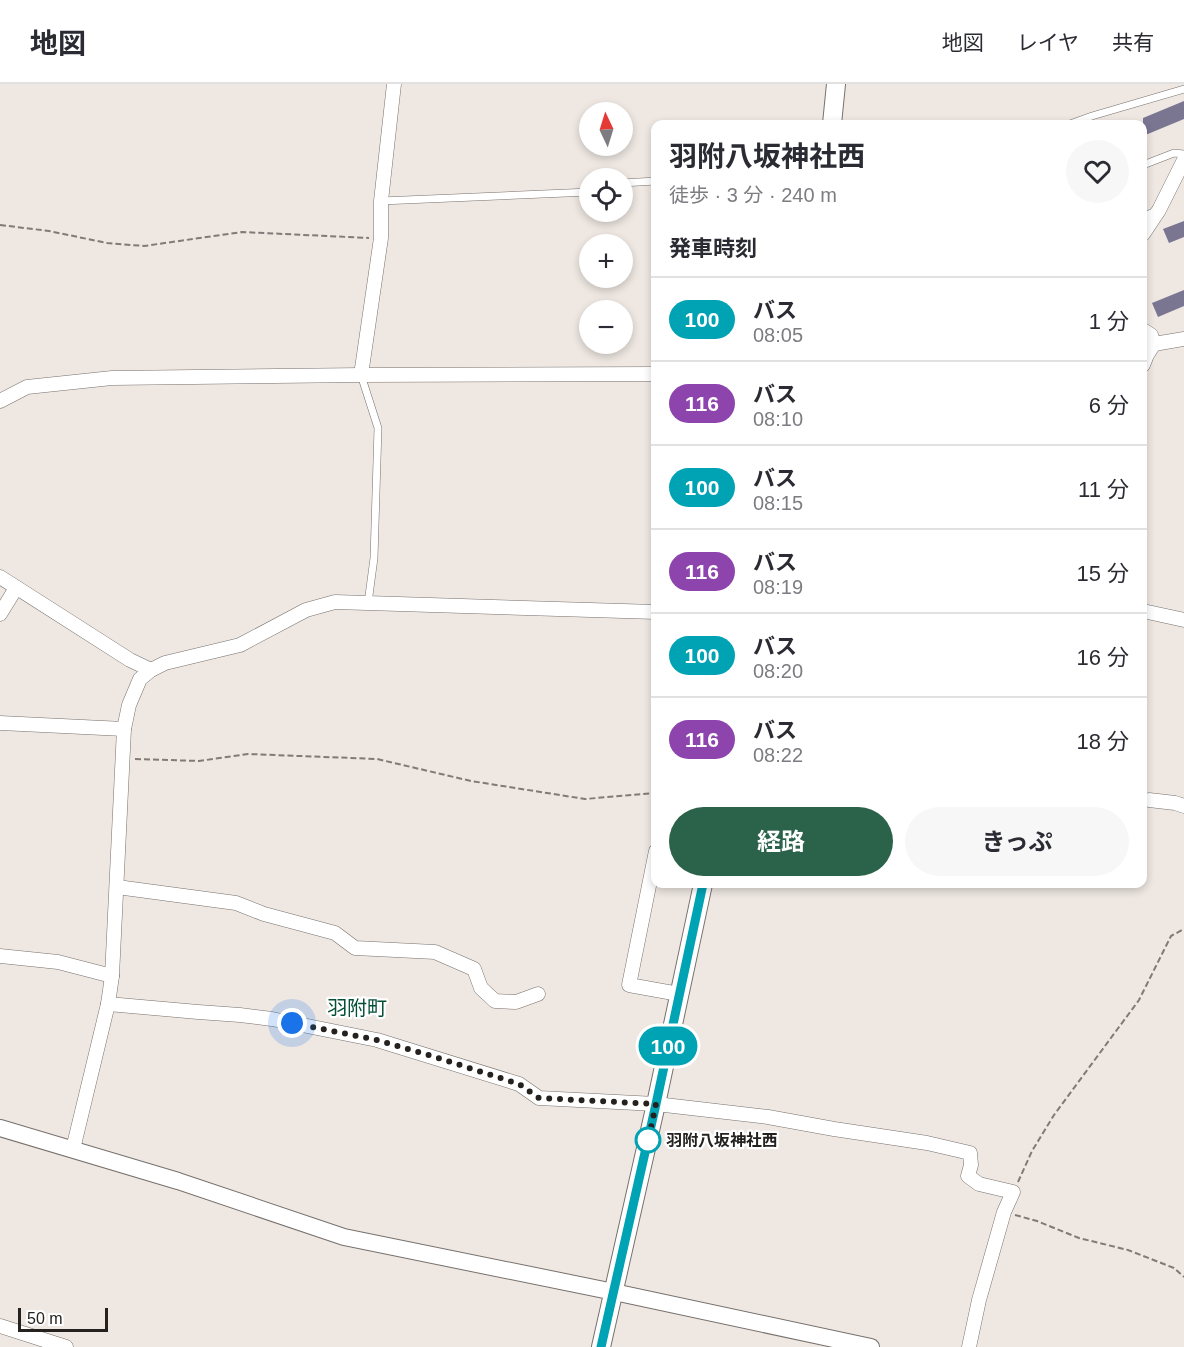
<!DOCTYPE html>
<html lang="ja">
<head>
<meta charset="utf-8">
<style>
  :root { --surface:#fff; --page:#f7f7f7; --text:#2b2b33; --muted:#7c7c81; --line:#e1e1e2; --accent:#2a624a }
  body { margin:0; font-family:Helvetica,"Noto Sans JP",sans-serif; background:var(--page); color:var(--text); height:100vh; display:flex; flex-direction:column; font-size:22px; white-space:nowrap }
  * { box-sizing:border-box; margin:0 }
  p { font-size:20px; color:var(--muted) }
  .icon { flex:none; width:33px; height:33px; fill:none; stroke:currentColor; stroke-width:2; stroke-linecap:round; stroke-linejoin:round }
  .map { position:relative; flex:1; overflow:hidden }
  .panel { position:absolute; left:651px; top:36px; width:496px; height:768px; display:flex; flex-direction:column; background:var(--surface); border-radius:12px; box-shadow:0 3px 9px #0003 }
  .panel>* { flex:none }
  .badge { padding:0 12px; border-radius:20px; font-size:21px; line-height:39px }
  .needle { width:39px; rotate:356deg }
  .fabs { position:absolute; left:579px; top:18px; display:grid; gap:12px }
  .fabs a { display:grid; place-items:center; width:54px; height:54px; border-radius:50%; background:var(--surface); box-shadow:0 3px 9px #0003; font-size:30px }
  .scale { position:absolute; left:18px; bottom:15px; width:90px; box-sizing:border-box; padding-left:6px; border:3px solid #24211f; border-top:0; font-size:16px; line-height:21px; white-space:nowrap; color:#24211f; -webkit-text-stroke:4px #fff; paint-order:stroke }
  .you { position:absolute; width:30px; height:30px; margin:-15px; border:4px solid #fff; border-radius:50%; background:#1a73e8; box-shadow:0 0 0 9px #1a73e833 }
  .map>.badge { position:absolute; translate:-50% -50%; box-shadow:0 0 0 3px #fff }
  h2 { padding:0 18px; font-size:22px; line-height:54px }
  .round { display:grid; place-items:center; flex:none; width:63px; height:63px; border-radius:32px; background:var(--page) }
  .summary { display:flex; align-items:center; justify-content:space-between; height:102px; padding:0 18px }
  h1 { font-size:28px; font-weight:700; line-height:45px }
  .button { display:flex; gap:12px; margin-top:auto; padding:12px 18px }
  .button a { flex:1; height:69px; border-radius:36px; background:var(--accent); color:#fff; font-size:24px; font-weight:700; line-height:69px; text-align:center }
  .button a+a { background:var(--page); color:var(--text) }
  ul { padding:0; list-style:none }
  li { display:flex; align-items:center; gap:18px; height:84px; padding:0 18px; border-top:2px solid var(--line) }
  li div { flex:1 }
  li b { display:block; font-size:22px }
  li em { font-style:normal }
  li .badge { min-width:66px; font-weight:700; text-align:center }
  header { display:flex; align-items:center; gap:36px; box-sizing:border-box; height:84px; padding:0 30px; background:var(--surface); border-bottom:2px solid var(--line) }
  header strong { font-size:28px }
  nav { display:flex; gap:33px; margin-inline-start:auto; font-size:21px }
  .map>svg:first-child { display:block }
  .building { fill:#7a7692 }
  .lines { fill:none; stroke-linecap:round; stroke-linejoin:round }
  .service-casing { stroke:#77716d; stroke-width:8 }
  .minor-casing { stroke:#77716d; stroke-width:15 }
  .tertiary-casing { stroke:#77716d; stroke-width:18 }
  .secondary-casing { stroke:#77716d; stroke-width:20 }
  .path { stroke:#807b78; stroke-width:2; stroke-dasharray:6 3; stroke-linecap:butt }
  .service { stroke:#fff; stroke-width:7 }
  .minor { stroke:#fff; stroke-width:14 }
  .tertiary { stroke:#fff; stroke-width:16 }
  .secondary { stroke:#fff; stroke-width:18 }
  .line-casing { stroke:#fff; stroke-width:14 }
  .line { stroke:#00a3b4; stroke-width:9 }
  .walk { stroke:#24211f; stroke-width:6; stroke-dasharray:0 10.8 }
  .stop-dot { fill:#fff; stroke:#00a3b4; stroke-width:3 }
  .labels { text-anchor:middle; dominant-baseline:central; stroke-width:4.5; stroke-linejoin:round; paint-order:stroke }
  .stop-label { font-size:16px; font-weight:bold; fill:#24211f; stroke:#fff; text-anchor:start }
  .quarter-label { font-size:20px; fill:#045036; stroke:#fff }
</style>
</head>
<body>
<header>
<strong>地図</strong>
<nav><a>地図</a><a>レイヤ</a><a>共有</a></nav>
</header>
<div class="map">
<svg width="1184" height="1263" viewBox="0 0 1184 1263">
  <rect width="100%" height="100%" fill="#eee7e2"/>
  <g class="building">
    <polygon points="1184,17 1184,35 1143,52 1143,34"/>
    <polygon points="1184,137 1184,153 1169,159 1163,145"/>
    <polygon points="1184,206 1184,222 1158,233 1152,219"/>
  </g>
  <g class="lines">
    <defs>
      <g id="service">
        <polyline points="1070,40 1092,32 1184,5"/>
        <polyline points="1143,81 1174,69 1184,70"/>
        <polyline points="622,99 656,97"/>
        <polyline points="381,117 590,108"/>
        <polyline points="1143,132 1157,127"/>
        <polyline points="361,291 378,344 374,474 368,519"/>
      </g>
      <g id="minor">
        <polyline points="1143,150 1159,126 1184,76"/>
        <polyline points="1143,246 1151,251 1154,260"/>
        <polyline points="1143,281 1147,271 1154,260 1184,255"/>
        <polyline points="361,291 381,154 381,117 394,0"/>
        <polyline points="0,317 27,303 112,294 361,291 656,290"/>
        <polyline points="0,493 130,576 151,586"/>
        <polyline points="1143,527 1184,536"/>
        <polyline points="0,530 16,504"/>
        <polyline points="0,639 124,645"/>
        <polyline points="1149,716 1175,719 1184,722"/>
        <polyline points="656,767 629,901 679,910"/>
        <polyline points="117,803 236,819 264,830 335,849 355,864 435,868 474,885 481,904 495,917 516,918 538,910"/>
        <polyline points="0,872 58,878 112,892"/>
        <polyline points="108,920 198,928 240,931 272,935 377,956 519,1000 539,1014 656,1020 768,1033 834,1045 927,1059 970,1069 971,1081 968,1092 979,1100 1013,1108 1004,1128 979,1216 969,1263"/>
        <polyline points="73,1065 108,920 112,892 124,645 129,621 140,595 151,586 165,579 240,561 306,526 335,518 656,528"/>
        <polyline points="0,1242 66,1263"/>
      </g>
      <polyline id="tertiary" points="0,1044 178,1097 344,1153 614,1208 871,1263"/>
      <g id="secondary">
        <polyline points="832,40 836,0"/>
        <polyline points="601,1263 656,1020 703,800"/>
      </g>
    </defs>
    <use href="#service" class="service-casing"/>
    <use href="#minor" class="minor-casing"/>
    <use href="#tertiary" class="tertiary-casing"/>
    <use href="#secondary" class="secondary-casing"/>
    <g class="path">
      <polyline points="0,141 49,147 107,159 144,162 242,148 369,154"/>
      <polyline points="135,675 199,677 248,670 377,675 471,697 585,715 656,709"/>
      <polyline points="1018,1098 1032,1067 1054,1031 1139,916 1171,852 1184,845"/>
      <polyline points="1015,1131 1037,1137 1079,1154 1128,1166 1174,1184 1184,1193"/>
    </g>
    <use href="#service" class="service"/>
    <use href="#minor" class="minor"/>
    <use href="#tertiary" class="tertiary"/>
    <use href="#secondary" class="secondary"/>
  </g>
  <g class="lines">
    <defs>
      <polyline id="line" points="601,1263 656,1020 703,800"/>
    </defs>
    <use href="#line" class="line-casing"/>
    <use href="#line" class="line"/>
    <polyline class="walk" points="292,939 377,956 432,972 519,1000 539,1014 656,1020 647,1062 648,1056"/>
  </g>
  <circle class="stop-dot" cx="648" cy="1056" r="12"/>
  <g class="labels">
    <g class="stop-label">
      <text x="666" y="1056">羽附八坂神社西</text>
    </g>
    <g class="quarter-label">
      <text x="357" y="924">羽附町</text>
    </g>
  </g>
</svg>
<div class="fabs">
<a><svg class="needle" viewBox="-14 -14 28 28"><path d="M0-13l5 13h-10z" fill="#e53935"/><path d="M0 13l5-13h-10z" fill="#7c7c81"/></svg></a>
<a><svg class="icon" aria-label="locate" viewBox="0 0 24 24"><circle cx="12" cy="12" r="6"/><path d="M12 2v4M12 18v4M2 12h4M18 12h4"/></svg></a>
<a>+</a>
<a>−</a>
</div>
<div class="scale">50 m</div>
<div class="you" style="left:292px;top:939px"></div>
<b class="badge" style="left:668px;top:962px;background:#00a3b4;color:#fff">100</b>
<section class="panel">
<div class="summary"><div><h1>羽附八坂神社西</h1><p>徒歩 · 3 分 · 240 m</p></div><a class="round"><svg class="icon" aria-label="heart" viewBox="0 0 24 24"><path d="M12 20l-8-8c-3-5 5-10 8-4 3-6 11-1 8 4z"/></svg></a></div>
<h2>発車時刻</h2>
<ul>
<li><span class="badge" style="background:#00a3b4;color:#fff">100</span><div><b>バス</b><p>08:05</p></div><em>1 分</em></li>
<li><span class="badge" style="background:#8e44ad;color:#fff">116</span><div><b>バス</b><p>08:10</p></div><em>6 分</em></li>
<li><span class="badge" style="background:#00a3b4;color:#fff">100</span><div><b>バス</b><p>08:15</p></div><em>11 分</em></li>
<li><span class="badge" style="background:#8e44ad;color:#fff">116</span><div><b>バス</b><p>08:19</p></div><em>15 分</em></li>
<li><span class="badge" style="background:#00a3b4;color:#fff">100</span><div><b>バス</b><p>08:20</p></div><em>16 分</em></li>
<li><span class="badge" style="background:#8e44ad;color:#fff">116</span><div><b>バス</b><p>08:22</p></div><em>18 分</em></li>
</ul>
<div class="button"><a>経路</a><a>きっぷ</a></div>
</section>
</div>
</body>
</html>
